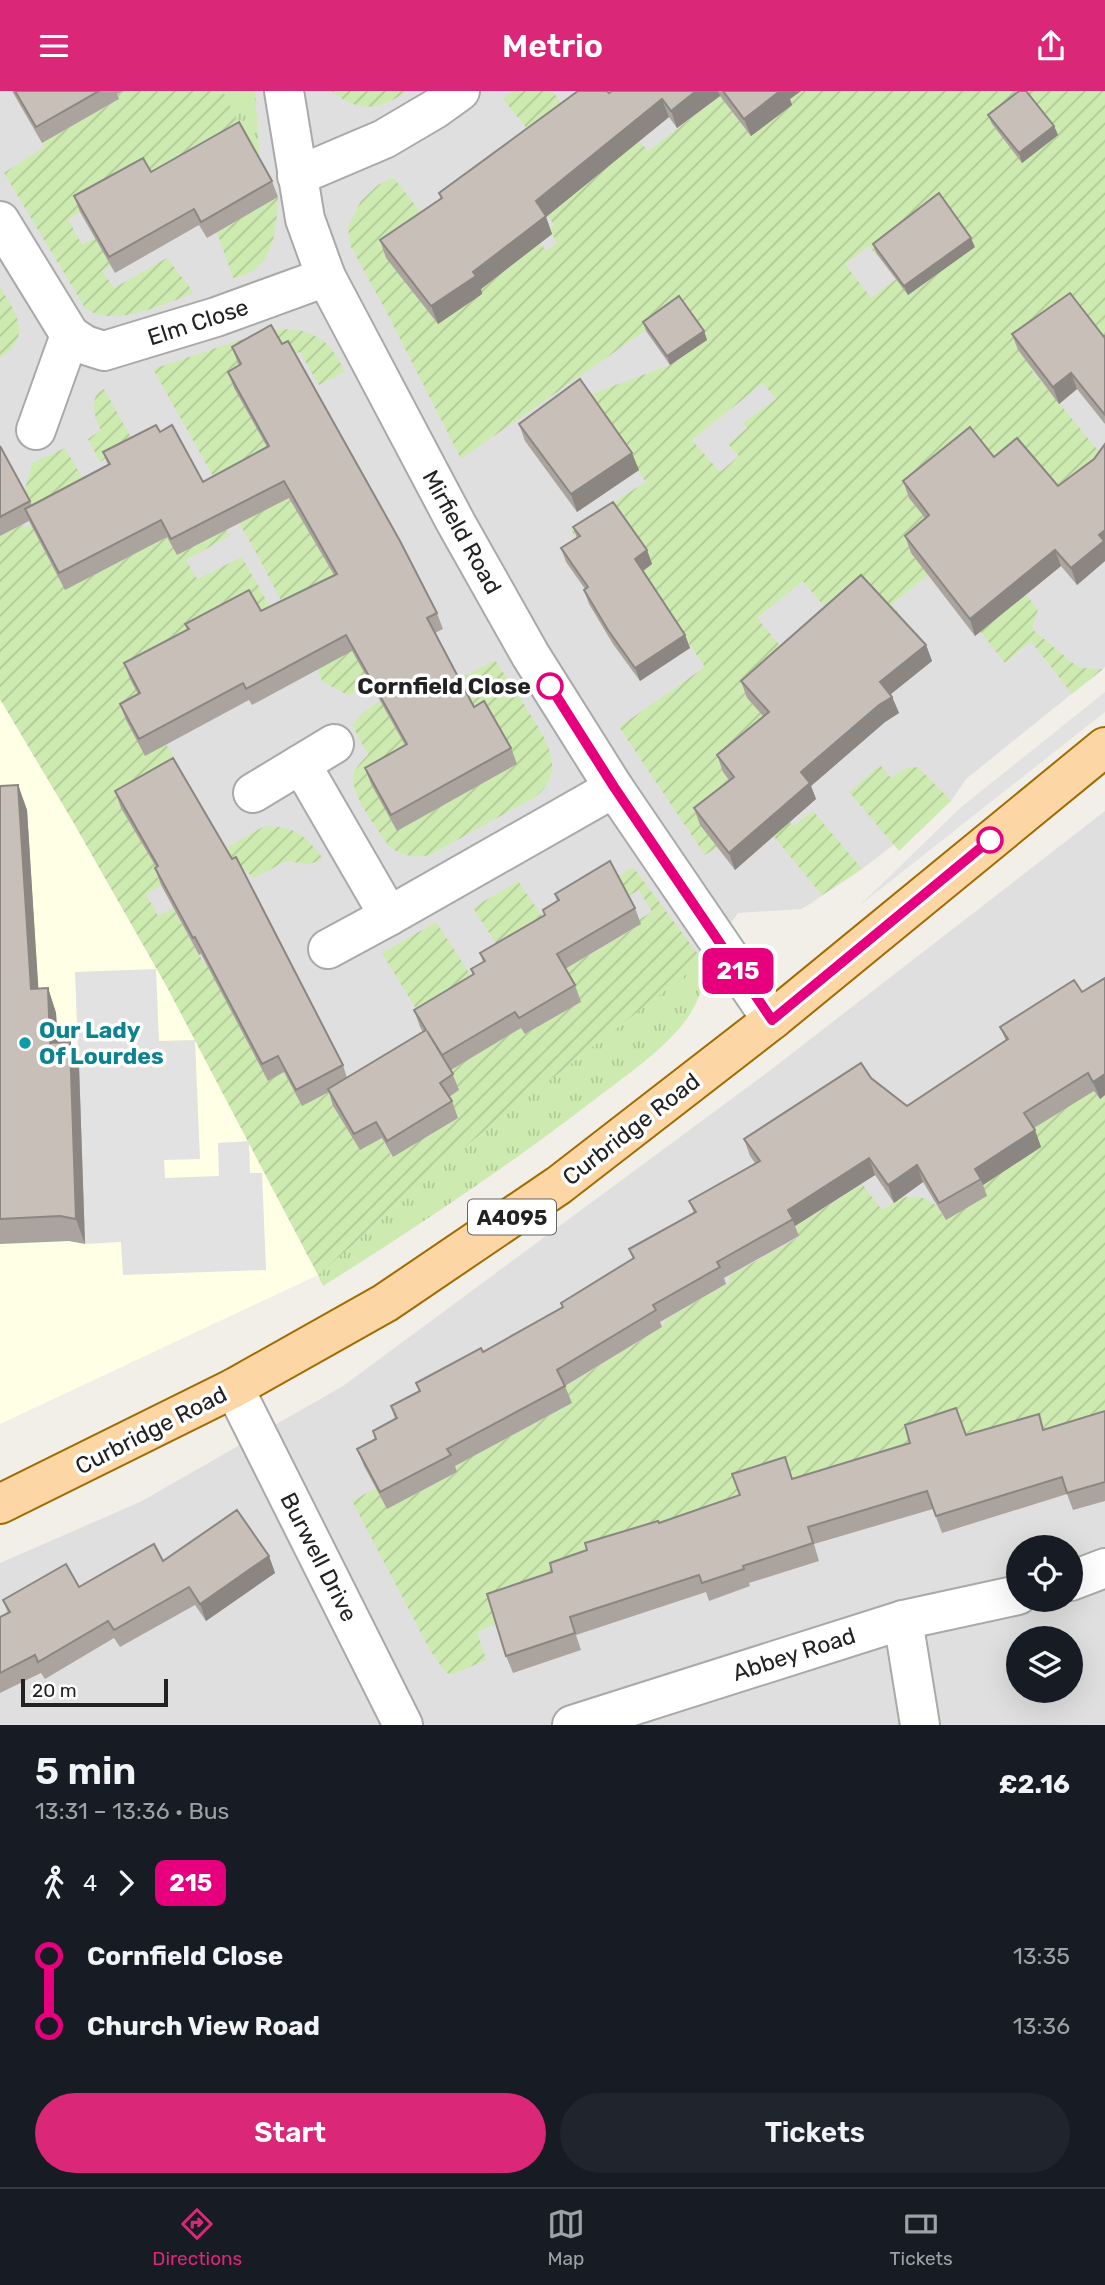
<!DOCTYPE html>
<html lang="en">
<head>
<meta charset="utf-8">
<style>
  :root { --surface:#171b24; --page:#20242c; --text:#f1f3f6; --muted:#9ea1a6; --line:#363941; --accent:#db2777 }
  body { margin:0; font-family:Rubik,sans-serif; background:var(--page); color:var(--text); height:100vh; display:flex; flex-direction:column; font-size:26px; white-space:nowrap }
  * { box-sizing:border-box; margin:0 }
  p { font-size:23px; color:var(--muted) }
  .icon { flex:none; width:38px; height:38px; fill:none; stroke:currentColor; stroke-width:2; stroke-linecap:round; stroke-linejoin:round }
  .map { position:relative; height:1634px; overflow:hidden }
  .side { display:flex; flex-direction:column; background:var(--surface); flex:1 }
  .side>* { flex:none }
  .badge { padding:0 14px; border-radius:10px; font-size:24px; line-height:46px }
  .tools { position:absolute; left:1006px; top:1444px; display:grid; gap:14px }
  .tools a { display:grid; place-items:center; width:77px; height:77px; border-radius:50%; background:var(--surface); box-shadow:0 7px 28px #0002; font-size:35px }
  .scale { position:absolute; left:21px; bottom:18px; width:147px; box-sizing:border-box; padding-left:7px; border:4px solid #222; border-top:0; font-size:19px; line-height:24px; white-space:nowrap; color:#222; -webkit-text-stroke:5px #fff; paint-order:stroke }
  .map>.badge { position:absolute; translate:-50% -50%; box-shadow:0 0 0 4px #fff }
  .legs { display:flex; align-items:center; gap:10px; height:77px; padding:0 35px; font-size:23px }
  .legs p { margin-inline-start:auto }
  .overview { display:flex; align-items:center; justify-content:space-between; height:119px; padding:0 35px }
  h1 { font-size:38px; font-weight:600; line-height:52px }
  .cta { display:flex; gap:14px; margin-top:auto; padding:14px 35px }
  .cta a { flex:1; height:80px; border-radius:42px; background:var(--accent); color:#fff; font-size:28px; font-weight:600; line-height:80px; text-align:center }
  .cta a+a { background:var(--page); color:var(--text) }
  ul { padding:0 35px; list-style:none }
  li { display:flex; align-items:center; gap:24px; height:70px; font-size:26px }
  li i { display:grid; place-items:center; width:10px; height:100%; margin:0 9px; background:currentColor }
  li i::after { content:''; width:18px; height:18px; margin:-9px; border:5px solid; border-radius:50%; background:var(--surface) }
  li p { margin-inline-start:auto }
  li:first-child i { background:linear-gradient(#0000 50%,currentColor 0) }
  li:last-child i { background:linear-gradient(currentColor 50%,#0000 0) }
  header { display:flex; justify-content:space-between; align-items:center; height:91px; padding:0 35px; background:var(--accent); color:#fff; font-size:32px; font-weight:600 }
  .tab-bar { display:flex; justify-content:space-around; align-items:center; height:98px; border-top:2px solid var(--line); background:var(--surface); font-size:19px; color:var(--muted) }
  .tab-bar a { display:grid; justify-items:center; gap:4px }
  .tab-bar .active { color:var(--accent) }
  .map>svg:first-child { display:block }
  .residential { fill:#e0dfdf; fill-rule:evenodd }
  .education { fill:#ffffe5 }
  .grass { fill:url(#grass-tufts) }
  .garden { fill:url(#garden-furrows); fill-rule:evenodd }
  .parking { fill:#e2e2e2 }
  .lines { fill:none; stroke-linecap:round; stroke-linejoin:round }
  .street-casing { stroke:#a9a9a9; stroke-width:42 }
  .primary-casing { stroke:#a06b00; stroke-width:42 }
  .street { stroke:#fff; stroke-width:38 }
  .primary { stroke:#fcd6a4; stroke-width:38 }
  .wall { fill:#aba49e }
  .shaded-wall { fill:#8b8681 }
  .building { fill:#c7bfb8; stroke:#8b8681; stroke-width:2 }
  .line-1-casing { stroke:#fff; stroke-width:16 }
  .line-1 { stroke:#e6007e; stroke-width:10 }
  .stop-1-dot { fill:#fff; stroke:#e6007e; stroke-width:3.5 }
  .culture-dot { fill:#0f9aa8; stroke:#fff; stroke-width:2.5 }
  .labels { text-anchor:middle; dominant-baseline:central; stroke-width:7; stroke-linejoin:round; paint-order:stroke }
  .shield { fill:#fff; stroke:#646464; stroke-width:2 }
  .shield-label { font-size:21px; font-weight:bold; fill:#222 }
  .street-label { font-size:23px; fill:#222; stroke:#fff }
  .stop-label { font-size:23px; font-weight:bold; fill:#222; stroke:#fff; text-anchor:end }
  .culture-label { font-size:23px; font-weight:bold; fill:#0d838f; stroke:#fff; text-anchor:start }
</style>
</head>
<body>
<header><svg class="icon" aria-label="menu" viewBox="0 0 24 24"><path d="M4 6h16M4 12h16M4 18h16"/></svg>Metrio<svg class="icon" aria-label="share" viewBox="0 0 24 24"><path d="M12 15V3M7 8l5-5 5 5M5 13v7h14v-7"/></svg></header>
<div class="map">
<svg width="1105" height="1634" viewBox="0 0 1105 1634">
  <defs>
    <pattern id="grass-tufts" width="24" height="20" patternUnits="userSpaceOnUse" patternTransform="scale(1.75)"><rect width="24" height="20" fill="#cdebb0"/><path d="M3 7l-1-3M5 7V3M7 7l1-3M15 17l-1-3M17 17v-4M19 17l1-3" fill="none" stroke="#b0c997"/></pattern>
    <pattern id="garden-furrows" width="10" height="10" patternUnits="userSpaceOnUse" patternTransform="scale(1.75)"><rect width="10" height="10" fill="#cdebb0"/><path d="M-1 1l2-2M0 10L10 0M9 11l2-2" fill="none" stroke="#b0c997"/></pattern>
  </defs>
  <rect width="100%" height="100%" fill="#f2efe9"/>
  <g class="residential">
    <polygon points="0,0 1105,0 1105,576 966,688 951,710 862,778 810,813 801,818 738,822 703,870 541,998 318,1184 167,896 72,729 0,608"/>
    <path d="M1105 720V1634H0V1472L140 1411 343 1295 768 981ZM1018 1456H1071V1508H1018ZM1018 1547H1071V1600H1018Z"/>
  </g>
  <polygon class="education" points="0,608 72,729 167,896 318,1184 0,1333"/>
  <g class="grass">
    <polygon points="223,0 255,0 260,74 245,47"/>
    <polygon points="951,710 899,760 893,753"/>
    <path d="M703 870C710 886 696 916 686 929 664 959 624 986 594 1009 507 1076 416 1137 323 1195L318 1184 473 1049Z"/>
  </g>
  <g class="garden">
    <path d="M123 0H223L245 47 148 83 68 128 82 154 95 147 111 175 102 180 114 197 167 167 194 202C163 213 114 238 85 217L4 82 44 56 42 52 118 9 116 4Z"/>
    <path d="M331 0H407C378 20 359 22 331 0Z"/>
    <polygon points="512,0 552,0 572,26 538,51 503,8"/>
    <path d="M781 0H1105V333L1050 263 1031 278 1105 368 1036 443 1061 475 1049 485 1002 425 892 513 900 524 888 534 828 520 803 490 757 527 826 610 740 702 717 756 705 764 619 636 705 576 640 482 652 473 578 450 570 438 646 391 586 305 670 274 707 248 682 214 461 368 386 220 350 154 348 136 361 110 378 94 393 86 444 151 387 167 438 233 467 183 486 194 540 152 546 160 557 152 549 137 554 134 546 121 639 50 648 60 720 5ZM902 146 920 170 871 207 845 173 869 155 877 165ZM763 292 776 308 743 332 747 337 728 353 739 365 720 381 692 349Z"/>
    <path d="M278 106C276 141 275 180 233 187L217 141Z"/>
    <path d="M0 196C17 224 33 244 0 267Z"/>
    <path d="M294 238C325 245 331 254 345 281L319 294 300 261 290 264 281 250 272 242 247 290 264 351 351 511 371 595 348 604 323 591 259 467 153 278 270 239Z"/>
    <path d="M104 298 133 350 100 371 88 348 101 339C95 326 90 314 98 301Z"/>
    <polygon points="65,357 86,393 24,426 20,417 32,372"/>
    <polygon points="112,391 226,439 231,444 186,469 197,488 242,466 278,530 146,618 145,664 166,653 174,667 171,669 213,765 146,803 158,825 173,817 199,864 284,981 302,1015 326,1003 323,997 334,979 360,1059 381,1046 392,1066 446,1008 448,981 521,936 525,943 580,911 542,845 588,865 640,834 638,829 652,821 639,799 626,806 615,787 633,776 703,870 473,1049 318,1184 167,896 72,729 0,608 0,445 23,433 25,437"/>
    <polygon points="1026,504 1038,518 1032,538 1079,577 1103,578 1072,603 1031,550 1005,572 980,540"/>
    <path d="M495 569C505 584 515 599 525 615 542 642 571 680 535 706L430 764C414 767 402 765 389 755 378 738 347 701 354 681 357 675 363 669 368 664L352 634 366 619 380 610 458 589Z"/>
    <path d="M880 674 891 687C900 681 908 673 919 677L951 710 893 753 849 701Z"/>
    <polygon points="779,717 793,735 813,720 862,778 822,804 762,731"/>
    <path d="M270 735C298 737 305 745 322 766L320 770 308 773 286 770 254 787 246 780 236 778 224 758 261 737Z"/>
    <polygon points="518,790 549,835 501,860 473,817"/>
    <polygon points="436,831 477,894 421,926 382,862"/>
    <path d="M1088 990 1099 1008 1105 1004V1340L746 1422 477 1541 486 1569 451 1584 444 1580 430 1559 352 1410 376 1397 387 1418 457 1381 454 1376 456 1374 571 1313 563 1297 662 1236 666 1228 730 1191 729 1185 799 1146 794 1136 862 1093 882 1119 902 1106 924 1107 936 1114 946 1129C989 1078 1037 1033 1088 990Z"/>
  </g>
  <g class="parking">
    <polygon points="1105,601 1105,621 859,815 960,717"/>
    <polygon points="156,878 159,950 195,949 200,1068 164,1069 165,1087 219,1085 218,1052 249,1050 250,1082 262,1082 266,1179 123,1184 121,1151 85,1153 75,881"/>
  </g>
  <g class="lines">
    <defs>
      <g id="street">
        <polyline points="284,0 305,128 326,186 456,432 531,565 614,697 772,929"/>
        <polyline points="297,85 384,48 435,18 460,0"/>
        <polyline points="0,130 70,244 85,254 104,260 216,226 326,186"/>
        <polyline points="36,339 70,244"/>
        <polyline points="301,673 389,825 614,697"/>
        <polyline points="253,702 334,653"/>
        <polyline points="328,858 389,825"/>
        <polyline points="234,1297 403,1634"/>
        <polyline points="1071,1490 1105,1477"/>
        <polyline points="903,1529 920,1634"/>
        <polyline points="572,1634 903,1529 1018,1504"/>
      </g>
      <polyline id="primary" points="0,1413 234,1297 385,1212 559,1094 772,929 1105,656"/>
    </defs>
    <use href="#street" class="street-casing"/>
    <use href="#primary" class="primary-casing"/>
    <use href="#street" class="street"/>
    <use href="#primary" class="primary"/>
  </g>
  <g class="wall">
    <polygon points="12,0 123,0 117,3 119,8 42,52"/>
    <polygon points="612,0 801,0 790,8 792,14 751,45 720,5 677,37 669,26 546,126 552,143 481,198 482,203 438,233 386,167 380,149 441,108 439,102"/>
    <polygon points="988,24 1054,35 1058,44 1022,72 992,33"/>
    <polygon points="151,81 272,90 278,106 207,147 199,134 115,182 80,121 74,105"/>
    <polygon points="873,153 975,156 908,204 876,162"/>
    <polygon points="643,231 704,240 707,249 670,274 646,240"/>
    <polygon points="1012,243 1104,246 1105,245 1105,333 1077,298 1059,313 1018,259"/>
    <polygon points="232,256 437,522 443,538 435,542 474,616 511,657 517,673 397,740 371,693 365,677 405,654 352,560 252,614 249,609 145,665 126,629 120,613 138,603 130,588 124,572 187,539 185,533 261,520 334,484 289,407 177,464 167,446 65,499 29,430 0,445 0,355 32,414 108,374 103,361 160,341 203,391 267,356 234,297 228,281 239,275"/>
    <polygon points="519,333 639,379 577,421 525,350"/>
    <polygon points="1105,353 1105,470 1077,494 1061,475 975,545 911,462 905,445 925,427 909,407 903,390 994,366 1058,395 1094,368"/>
    <polygon points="573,436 647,459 652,473 643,480 685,544 690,557 640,590 613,553 589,513 584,499 585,498 566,471 561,457 577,447"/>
    <polygon points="926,554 932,570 891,603 899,622 885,631 811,695 816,708 735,779 700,734 694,717 729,689 723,681 717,664 764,626 747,607 741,590"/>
    <polygon points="18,694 27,719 38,898 48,897 56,922 58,952 79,975 85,1153 69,1150 0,1153 0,695"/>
    <polygon points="115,700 343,974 347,987 423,941 420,936 414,919 473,884 471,878 483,871 480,862 545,824 543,819 557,810 555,803 635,817 641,833 565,878 575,894 581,911 525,943 521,937 451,979 459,999 449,1006 452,1010 458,1027 393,1066 382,1047 360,1059 333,1015 329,1001 302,1015 284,981 268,990 201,863 199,864 161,794 155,777 156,776 121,717"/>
    <polygon points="1105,887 1105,1004 1100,1008 1094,1000 1034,1037 1041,1056 983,1094 987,1105 946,1129 923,1091 894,1112 875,1084 795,1135 799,1145 724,1187 726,1193 660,1231 662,1236 565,1295 572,1312 455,1375 457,1381 387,1418 364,1375 357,1358 375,1348 373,1340 395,1328 391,1315 419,1300 416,1292 483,1261 563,1217 561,1212 633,1168 629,1158 694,1122 689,1110 755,1072 750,1065 744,1048 871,987 907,1015 1006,950 1000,936 1082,901"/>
    <polygon points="1105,1320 1105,1410 1073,1419 1067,1403 942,1442 933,1418 814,1453 819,1470 749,1492 750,1495 709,1510 706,1501 576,1544 581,1559 513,1582 506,1565 552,1481 587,1459 659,1432 793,1388 966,1344 1044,1338"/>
    <polygon points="269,1465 275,1482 206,1530 195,1514 120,1556 114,1547 45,1588 41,1582 0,1602 0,1526 8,1522 3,1509 79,1496 163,1470"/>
  </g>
  <g class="shaded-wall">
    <polygon points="696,0 718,0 720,5 677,37 671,20"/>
    <polygon points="780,0 801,0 790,8 792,14 751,45 744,28"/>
    <polygon points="662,8 669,26 546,126 552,143 481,198 482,203 438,233 431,215 473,181 536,110"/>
    <polygon points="1054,35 1058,44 1022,72 1019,62"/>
    <polygon points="971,147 975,156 908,204 904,195"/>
    <polygon points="704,240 707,249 670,274 667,265"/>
    <polygon points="1071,282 1077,298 1059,313 1053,296"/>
    <polygon points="632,362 639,379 577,421 571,403"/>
    <polygon points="1105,439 1105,470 1077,494 1071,477 1099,444"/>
    <polygon points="647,459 652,473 640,482 635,468"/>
    <polygon points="1055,459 1061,475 975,545 970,528"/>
    <polygon points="685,544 690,557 640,590 635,577"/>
    <polygon points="926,554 932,570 886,607 880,591"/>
    <polygon points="892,606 899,622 885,631 811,695 816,708 735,779 729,762 801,681 879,614"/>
    <polygon points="18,694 27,719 40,922 31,898"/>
    <polygon points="48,897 56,922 59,977 50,952"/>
    <polygon points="70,951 79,975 85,1153 76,1128"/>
    <polygon points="1105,983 1105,1004 1100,1008 1093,991"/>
    <polygon points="1035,1039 1041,1056 983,1094 975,1078"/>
    <polygon points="869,1067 875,1084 795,1135 788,1119"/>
    <polygon points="917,1074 923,1091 894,1112 888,1094"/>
    <polygon points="269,1465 275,1482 206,1530 200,1513"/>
  </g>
  <g class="building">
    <polygon points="15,0 99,0 36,36"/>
    <polygon points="578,0 607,0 609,2 612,0 696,0 671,20 662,8 536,110 546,125 473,181 476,185 431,215 380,149 442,107 439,102"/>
    <polygon points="723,0 780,0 744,28"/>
    <polygon points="1019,0 1026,0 1054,35 1019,62 988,24"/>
    <polygon points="239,31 272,90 201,131 194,118 109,166 74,105 143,67 151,81"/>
    <polygon points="939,102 971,147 904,195 873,153"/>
    <polygon points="1070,202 1104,246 1105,245 1105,324 1071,282 1053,296 1012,243"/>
    <polygon points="679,205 704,240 667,265 643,231"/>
    <polygon points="271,234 282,253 288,250 400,450 437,522 427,527 474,616 484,610 511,657 391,724 365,677 407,653 346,544 246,598 243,592 139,648 120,613 140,602 124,572 189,538 185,533 249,499 261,520 337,483 284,390 171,448 161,429 59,482 25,418 110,373 103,361 156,334 160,341 172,334 203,391 269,355 228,281 241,273 232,256"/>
    <polygon points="580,288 632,362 571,403 519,333"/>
    <polygon points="970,336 994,366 1017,347 1058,395 1094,368 1105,353 1105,439 1099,444 1104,450 1071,477 1055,459 970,528 905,445 929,424 903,390"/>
    <polygon points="0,355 30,410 0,426"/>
    <polygon points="613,411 647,459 635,468 685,544 635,577 608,539 584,499 588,496 561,457 580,445 573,436"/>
    <polygon points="861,484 926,554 880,591 892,606 879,614 801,681 810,692 729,762 694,717 734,686 717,664 769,621 741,590"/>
    <polygon points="173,667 232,768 236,766 343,974 296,999 278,965 262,973 195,846 193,847 155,777 158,775 115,700"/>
    <polygon points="18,694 31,898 48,897 50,952 70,951 76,1128 60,1125 0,1128 0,695"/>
    <polygon points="610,770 635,817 557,863 575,894 519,927 515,921 442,964 427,940 453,983 440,992 452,1010 387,1050 376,1031 354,1043 328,998 426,939 414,919 474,883 471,878 485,870 480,862 545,824 543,819 559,809 555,803"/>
    <polygon points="1105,887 1105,983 1093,991 1088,982 1024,1022 1035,1039 975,1078 981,1088 939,1112 917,1074 888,1094 869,1067 788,1119 793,1128 717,1171 720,1176 653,1214 656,1219 557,1279 565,1295 447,1358 451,1364 380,1401 357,1358 376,1348 373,1340 397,1327 391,1315 420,1300 416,1292 481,1257 483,1261 563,1216 561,1212 634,1167 629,1158 696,1121 689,1110 760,1070 744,1048 861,972 871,987 907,1015 1008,948 1000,936 1074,889 1082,901"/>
    <polygon points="956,1317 966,1344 1039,1323 1043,1339 1105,1320 1105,1391 1067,1402 1062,1386 936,1425 927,1400 808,1436 813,1452 743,1475 744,1478 702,1492 699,1484 570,1526 575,1542 506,1565 487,1503 552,1481 550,1472 587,1459 585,1452 658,1430 659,1432 740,1404 732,1383 785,1366 792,1388 910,1352 905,1334"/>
    <polygon points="237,1419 269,1465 200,1513 189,1496 114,1539 108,1530 38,1571 35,1564 0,1582 0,1526 10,1521 3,1509 66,1473 79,1496 154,1453 163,1470"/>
  </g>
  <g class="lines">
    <defs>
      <polyline id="line-1" points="550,595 614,696 772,929 990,749"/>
    </defs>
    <use href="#line-1" class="line-1-casing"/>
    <use href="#line-1" class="line-1"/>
  </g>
  <g class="stop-1-dot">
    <circle cx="550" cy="595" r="12"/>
    <circle cx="990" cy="749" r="12"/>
  </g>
  <circle class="culture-dot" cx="25" cy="952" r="7"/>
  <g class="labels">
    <rect class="shield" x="468" y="1108.5" width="88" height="35" rx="5"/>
    <g class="shield-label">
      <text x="512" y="1126">A4095</text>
    </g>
    <g class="street-label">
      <text transform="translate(198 231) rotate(-18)">Elm Close</text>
      <text transform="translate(462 441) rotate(61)">Mirfield Road</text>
      <text transform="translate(631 1038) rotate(-38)">Curbridge Road</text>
      <text transform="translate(151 1339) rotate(-27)">Curbridge Road</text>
      <text transform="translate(319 1466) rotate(63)">Burwell Drive</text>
      <text transform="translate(794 1563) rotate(-18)">Abbey Road</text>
    </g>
    <g class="stop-label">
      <text x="531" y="595">Cornfield Close</text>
    </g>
    <g class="culture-label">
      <text x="39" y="939">Our Lady<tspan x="39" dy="26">Of Lourdes</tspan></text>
    </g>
  </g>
</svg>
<div class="tools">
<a><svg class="icon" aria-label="locate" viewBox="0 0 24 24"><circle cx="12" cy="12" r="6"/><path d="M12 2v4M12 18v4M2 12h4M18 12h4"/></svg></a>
<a><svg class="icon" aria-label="layers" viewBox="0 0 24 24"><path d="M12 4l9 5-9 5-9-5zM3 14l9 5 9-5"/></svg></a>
</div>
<div class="scale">20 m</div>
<b class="badge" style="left:738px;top:880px;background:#e6007e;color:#fff">215</b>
</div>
<section class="side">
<div class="overview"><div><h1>5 min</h1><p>13:31 – 13:36 · Bus</p></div><b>£2.16</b></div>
<div class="legs"><svg class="icon" aria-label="walk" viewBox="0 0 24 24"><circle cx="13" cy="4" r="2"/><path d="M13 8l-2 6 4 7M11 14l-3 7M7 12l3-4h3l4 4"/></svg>4<svg class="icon" aria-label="forward" viewBox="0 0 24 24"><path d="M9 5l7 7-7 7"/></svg><b class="badge" style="background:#e6007e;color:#fff">215</b></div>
<ul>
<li><i style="color:#e6007e"></i><b>Cornfield Close</b><p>13:35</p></li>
<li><i style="color:#e6007e"></i><b>Church View Road</b><p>13:36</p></li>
</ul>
<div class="cta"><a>Start</a><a>Tickets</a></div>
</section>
<nav class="tab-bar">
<a class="active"><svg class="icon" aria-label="directions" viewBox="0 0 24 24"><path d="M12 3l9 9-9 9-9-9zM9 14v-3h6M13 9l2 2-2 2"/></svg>Directions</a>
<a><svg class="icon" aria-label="map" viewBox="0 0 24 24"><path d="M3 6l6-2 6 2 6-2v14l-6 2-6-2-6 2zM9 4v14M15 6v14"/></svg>Map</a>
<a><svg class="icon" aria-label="tickets" viewBox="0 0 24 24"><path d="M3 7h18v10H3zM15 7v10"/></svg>Tickets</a>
</nav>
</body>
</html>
